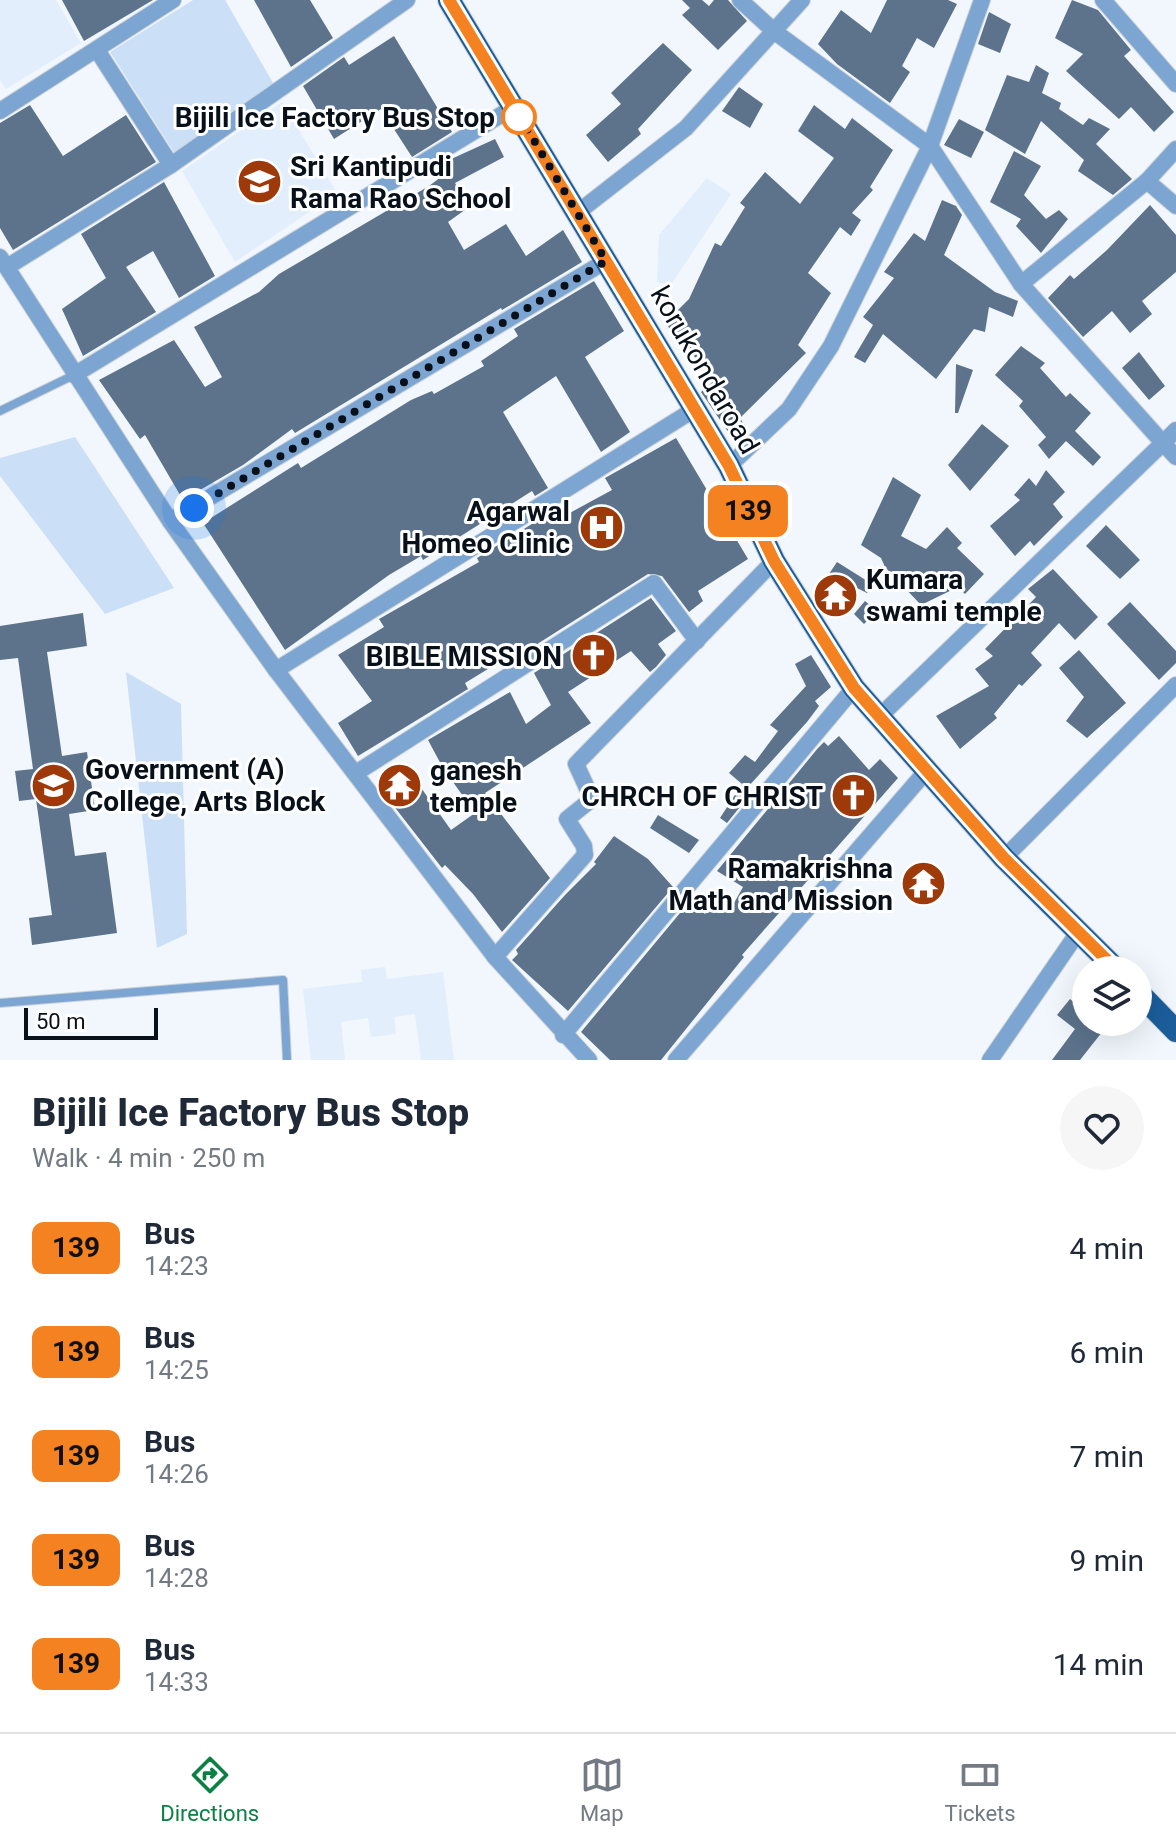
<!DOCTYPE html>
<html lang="en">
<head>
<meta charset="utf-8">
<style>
  :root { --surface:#fff; --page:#f6f6f7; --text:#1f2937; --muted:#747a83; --line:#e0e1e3; --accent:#0b8043 }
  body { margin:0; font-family:Roboto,sans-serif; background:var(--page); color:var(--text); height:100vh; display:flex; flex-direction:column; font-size:30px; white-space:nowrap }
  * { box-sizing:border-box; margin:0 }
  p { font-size:26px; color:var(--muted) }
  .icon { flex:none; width:44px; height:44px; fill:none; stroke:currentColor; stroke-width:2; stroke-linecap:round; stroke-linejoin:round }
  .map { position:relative; height:1060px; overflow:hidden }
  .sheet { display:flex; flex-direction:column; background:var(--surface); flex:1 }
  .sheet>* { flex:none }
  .badge { padding:0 16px; border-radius:12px; font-size:28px; line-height:52px }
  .tools { position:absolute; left:1072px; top:956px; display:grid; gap:16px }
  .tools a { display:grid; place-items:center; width:80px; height:80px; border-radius:50%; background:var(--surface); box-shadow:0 8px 32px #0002; font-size:40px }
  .scale { position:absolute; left:24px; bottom:20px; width:134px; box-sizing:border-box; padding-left:8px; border:4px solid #08101a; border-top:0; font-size:22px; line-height:28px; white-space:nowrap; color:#08101a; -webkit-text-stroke:6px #fff; paint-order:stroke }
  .you { position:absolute; width:40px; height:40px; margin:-20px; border:6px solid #fff; border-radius:50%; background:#1a73e8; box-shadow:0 0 0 12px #1a73e833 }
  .map>.badge { position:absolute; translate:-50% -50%; box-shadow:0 0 0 4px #fff }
  .round { display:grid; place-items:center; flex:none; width:84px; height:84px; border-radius:42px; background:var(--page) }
  .overview { display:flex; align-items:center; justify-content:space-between; height:136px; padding:0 32px }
  h1 { font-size:38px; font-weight:800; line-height:60px }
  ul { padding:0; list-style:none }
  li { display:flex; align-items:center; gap:24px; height:104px; padding:0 32px }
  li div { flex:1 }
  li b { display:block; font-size:30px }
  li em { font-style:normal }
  li .badge { min-width:88px; font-weight:700; text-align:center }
  .tab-bar { display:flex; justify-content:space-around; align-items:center; height:112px; border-top:2px solid var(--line); background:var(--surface); font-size:22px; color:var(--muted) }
  .tab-bar a { display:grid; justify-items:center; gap:4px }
  .tab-bar .current { color:var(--accent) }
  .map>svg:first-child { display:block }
  .built { fill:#e2eefc }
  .green { fill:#cbe0f6 }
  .building { fill:#5c738b }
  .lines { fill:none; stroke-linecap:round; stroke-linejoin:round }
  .service-casing { stroke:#ccd2d8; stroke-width:10 }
  .minor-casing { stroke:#ccd2d8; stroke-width:18 }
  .primary-casing { stroke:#ccd2d8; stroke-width:24 }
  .service { stroke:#7ca5d1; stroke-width:8 }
  .minor { stroke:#7ca5d1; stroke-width:16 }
  .primary { stroke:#1b5e9b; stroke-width:22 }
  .line-casing { stroke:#fff; stroke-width:18 }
  .line { stroke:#f58220; stroke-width:12 }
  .walk { stroke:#08101a; stroke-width:8; stroke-dasharray:0 14.4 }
  .stop-dot { fill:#fff; stroke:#f58220; stroke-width:4 }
  .labels { text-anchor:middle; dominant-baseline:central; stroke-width:6; stroke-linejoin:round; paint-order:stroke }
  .stop-label { font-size:28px; font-weight:bold; fill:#08101a; stroke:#fff; text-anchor:end }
  .poi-label { font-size:28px; font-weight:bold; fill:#08101a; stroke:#fff; text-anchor:start }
  .street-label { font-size:28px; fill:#08101a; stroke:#fff }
</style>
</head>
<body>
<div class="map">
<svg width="1176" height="1060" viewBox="0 0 1176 1060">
  <rect width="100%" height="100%" fill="#f1f7fc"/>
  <g class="built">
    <polygon points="0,0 56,0 81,43 6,89 0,80"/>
    <polygon points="282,102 337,193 235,262 182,171"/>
    <polygon points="707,178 731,194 670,286 657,282 659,235"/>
    <polygon points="385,967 387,979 443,972 454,1060 421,1060 415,1014 394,1017 396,1034 371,1037 368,1018 341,1022 345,1060 311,1060 303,989 362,982 361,970"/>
  </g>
  <g class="green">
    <polygon points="193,0 225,0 276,88 175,154 110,52"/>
    <polygon points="75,437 174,588 105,614 0,476 0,458"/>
    <polygon points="126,672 181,704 187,934 157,948"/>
  </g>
  <g class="building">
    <polygon points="62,0 153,0 84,41"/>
    <polygon points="254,0 310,0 333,38 291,67"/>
    <polygon points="682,0 702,0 709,6 714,0 728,0 747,21 718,50 682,15 690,8"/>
    <polygon points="887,0 948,0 957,4 934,48 917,38 902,66 910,72 890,103 837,64 818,44 841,10 871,33"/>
    <polygon points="1072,0 1098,10 1131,50 1124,56 1174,112 1154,132 1131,107 1119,119 1066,71 1083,54 1055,38"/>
    <polygon points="989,12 1011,24 1000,53 978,44"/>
    <polygon points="394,36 452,132 412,157 381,109 334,139 303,86 344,57 349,65"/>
    <polygon points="663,43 692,70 638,129 641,134 608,162 586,135 621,104 611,93"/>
    <polygon points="1036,65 1049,73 1042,93 1061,103 1059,109 1083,125 1089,118 1110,129 1096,144 1132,179 1113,195 1078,171 1084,160 1041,121 1025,154 985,130 1007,75 1029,82"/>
    <polygon points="739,87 763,104 750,128 722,111"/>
    <polygon points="30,105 63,156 126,115 156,162 13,250 0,228 0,123"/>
    <polygon points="814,105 845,129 852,118 893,150 870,187 873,190 852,213 861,220 851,236 840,227 808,273 831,293 798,345 806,353 740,418 746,428 733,439 701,392 715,380 665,323 689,299 715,243 721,246 745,207 740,203 765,172 800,204 834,158 798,131"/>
    <polygon points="959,119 984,132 971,158 944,145"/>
    <polygon points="495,139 504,157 455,183 469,207 448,222 464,250 506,224 526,256 563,230 582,262 502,310 501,308 295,433 292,429 243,465 183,500 145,435 140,439 99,380 174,340 205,387 222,377 194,327 259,292 279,274 429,186 453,168 449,160"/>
    <polygon points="1014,151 1041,166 1024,195 1046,219 1059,210 1068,219 1041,253 1016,226 1021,219 990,202"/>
    <polygon points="164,182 215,276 179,298 153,251 126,267 156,312 83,356 62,309 106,278 81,234"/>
    <polygon points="942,200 956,206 962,215 944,255 995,292 1018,301 1013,317 989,307 985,332 974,329 936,379 883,334 865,363 854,357 873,325 863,317 894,278 884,272 914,233 925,241"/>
    <polygon points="1150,205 1176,235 1176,272 1142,301 1152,314 1130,333 1112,311 1083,337 1048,298 1070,275 1074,279 1107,250"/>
    <polygon points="594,281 624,331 585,357 630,432 601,452 556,376 503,412 548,488 535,496 532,491 423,560 421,556 389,575 285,650 203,523 298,463 301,468 411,400 432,391 434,394 484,366 481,361 518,336 514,329"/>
    <polygon points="1021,346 1045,363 1040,368 1066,397 1070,393 1091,413 1075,431 1101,457 1093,466 1066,441 1049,459 1038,445 1046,437 1019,406 1023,401 995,375"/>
    <polygon points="1139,352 1165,386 1149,400 1122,368"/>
    <polygon points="956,364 973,370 958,413 955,413"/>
    <polygon points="982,424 1009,446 970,491 948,465"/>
    <polygon points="676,438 748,559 698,591 703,601 689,612 662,576 648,574 523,653 522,651 506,658 465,683 468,689 358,756 338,723 372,701 338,655 384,627 379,619 479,562 477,558 561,506 566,515 612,490 605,478"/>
    <polygon points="1046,470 1065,492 1053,504 1063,517 1034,546 1030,541 1015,556 990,526 1020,500 1014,495 1029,478 1036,486"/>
    <polygon points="893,477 921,495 901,536 926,549 947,527 962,543 957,548 984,574 965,594 958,587 921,605 885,567 881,558 861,545"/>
    <polygon points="1106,525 1140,560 1120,579 1086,546"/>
    <polygon points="837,562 872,584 867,593 829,574"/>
    <polygon points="1053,569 1098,617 1075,640 1059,623 1031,653 1042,665 1022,686 1019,684 994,714 997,718 960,749 936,716 989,686 975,669 993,656 985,649 1036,597 1028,589"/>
    <polygon points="651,598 676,631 658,644 666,655 656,667 650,672 631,651 568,692 591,723 485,793 550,878 502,932 473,894 445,865 442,868 379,787 407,768 451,830 475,813 443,768 428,740 510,692 526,724 551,705 534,673"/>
    <polygon points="865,601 877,611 864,624 854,614"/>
    <polygon points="1130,602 1176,651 1176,663 1159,680 1107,624"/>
    <polygon points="83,613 87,646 47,652 62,756 87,752 95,810 69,814 75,856 106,852 117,933 32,945 29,918 52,915 36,799 19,801 15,771 33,769 18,658 0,660 0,626"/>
    <polygon points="1079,650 1126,703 1087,738 1066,721 1084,697 1059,668"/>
    <polygon points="811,655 831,687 815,701 819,706 807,722 748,787 752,792 727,823 720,818 742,784 729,773 745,755 755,762 778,731 770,725 806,686 795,664"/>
    <polygon points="839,736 869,770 880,759 898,778 742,955 744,957 661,1060 610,1060 581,1032 690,901 705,914 721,896 734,903 743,887 717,871 818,748 824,742 828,746"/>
    <polygon points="658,815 699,840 689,853 650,828"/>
    <polygon points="614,836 648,859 673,887 568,1011 512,960 518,954 516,950 565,895 596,864 594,862"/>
    <polygon points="1070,999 1086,1012 1086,1022 1110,1022 1080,1060 1052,1060 1075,1029 1057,1015"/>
  </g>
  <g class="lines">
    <defs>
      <g id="service">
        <polyline points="0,411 74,375"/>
        <polyline points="0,1003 283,980 287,1060"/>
      </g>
      <g id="minor">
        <polyline points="740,0 775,32 930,146 1021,284 1163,443 878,718"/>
        <polyline points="1103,0 1176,84"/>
        <polyline points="97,50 171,165"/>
        <polyline points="0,111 173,0"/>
        <polyline points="1147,181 1176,206"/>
        <polyline points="577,213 686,128 802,0"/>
        <polyline points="0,257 170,521 276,670 495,957 589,1060"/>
        <polyline points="7,267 171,165 407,0"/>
        <polyline points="1021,284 1147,181 1176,149"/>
        <polyline points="74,375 514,107"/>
        <polyline points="1176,430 1163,443 1176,457"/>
        <polyline points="729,466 789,409 831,346 930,146 982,0"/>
        <polyline points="170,521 606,261"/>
        <polyline points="276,670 695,409"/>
        <polyline points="356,773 654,583 697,641"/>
        <polyline points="1004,858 1176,685"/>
        <polyline points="495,957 585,855 584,846 567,819 592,799 576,764 774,561"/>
        <polyline points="563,1035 854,688"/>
        <polyline points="676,1060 928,769"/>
        <polyline points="990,1060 1079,931"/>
      </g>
      <g id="primary">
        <polyline points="449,0 729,466 774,561 854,688 1004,858 1117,970"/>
        <polyline points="1138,992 1176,1031"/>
      </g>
    </defs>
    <use href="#service" class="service-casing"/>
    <use href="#minor" class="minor-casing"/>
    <use href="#primary" class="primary-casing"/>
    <use href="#service" class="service"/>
    <use href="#minor" class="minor"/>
    <use href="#primary" class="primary"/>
  </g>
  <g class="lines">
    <defs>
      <polyline id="line" points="449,0 729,466 774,561 854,688 1004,858 1117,970"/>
    </defs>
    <use href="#line" class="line-casing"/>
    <use href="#line" class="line"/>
    <polyline class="walk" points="194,508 606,261 514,107 519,117"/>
  </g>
  <defs>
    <symbol id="school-disc" viewBox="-11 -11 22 22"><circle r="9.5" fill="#9e3909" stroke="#fff"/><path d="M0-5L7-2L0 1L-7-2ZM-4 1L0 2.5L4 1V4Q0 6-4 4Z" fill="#fff"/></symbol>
    <symbol id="hospital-disc" viewBox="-11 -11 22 22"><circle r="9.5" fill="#9e3909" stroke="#fff"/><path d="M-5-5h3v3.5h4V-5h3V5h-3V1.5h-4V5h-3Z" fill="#fff"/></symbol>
    <symbol id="temple-disc" viewBox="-11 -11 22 22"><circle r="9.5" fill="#9e3909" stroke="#fff"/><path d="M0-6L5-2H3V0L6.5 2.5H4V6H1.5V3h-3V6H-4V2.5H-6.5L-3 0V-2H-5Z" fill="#fff"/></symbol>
    <symbol id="church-disc" viewBox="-11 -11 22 22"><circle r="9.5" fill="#9e3909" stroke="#fff"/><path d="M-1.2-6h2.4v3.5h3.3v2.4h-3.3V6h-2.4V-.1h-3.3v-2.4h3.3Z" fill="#fff"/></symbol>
    <symbol id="university-disc" viewBox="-11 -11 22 22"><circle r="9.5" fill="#9e3909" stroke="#fff"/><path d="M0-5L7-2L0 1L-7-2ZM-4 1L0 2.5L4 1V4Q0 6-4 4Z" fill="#fff"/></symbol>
  </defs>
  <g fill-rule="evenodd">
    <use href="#school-disc" x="234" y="156" width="51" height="51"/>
    <use href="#hospital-disc" x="576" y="502" width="51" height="51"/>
    <use href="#temple-disc" x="810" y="570" width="51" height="51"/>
    <use href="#church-disc" x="568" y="630" width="51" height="51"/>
    <use href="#university-disc" x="28" y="760" width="51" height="51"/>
    <use href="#temple-disc" x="374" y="760" width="51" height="51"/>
    <use href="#church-disc" x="828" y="770" width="51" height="51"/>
    <use href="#temple-disc" x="898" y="858" width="51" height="51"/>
  </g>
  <circle class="stop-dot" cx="519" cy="117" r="16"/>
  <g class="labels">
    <g class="stop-label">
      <text x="495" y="117">Bijili Ice Factory Bus Stop</text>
    </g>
    <g class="poi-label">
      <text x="290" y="166">Sri Kantipudi<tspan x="290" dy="32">Rama Rao School</tspan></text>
      <text x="570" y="511" text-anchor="end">Agarwal<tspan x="570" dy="32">Homeo Clinic</tspan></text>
      <text x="866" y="579">Kumara<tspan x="866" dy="32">swami temple</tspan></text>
      <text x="562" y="656" text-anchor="end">BIBLE MISSION</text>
      <text x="85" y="769">Government (A)<tspan x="85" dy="32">College, Arts Block</tspan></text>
      <text x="430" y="770">ganesh<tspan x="430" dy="32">temple</tspan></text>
      <text x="823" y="796" text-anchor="end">CHRCH OF CHRIST</text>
      <text x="893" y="868" text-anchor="end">Ramakrishna<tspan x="893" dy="32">Math and Mission</tspan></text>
    </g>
    <g class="street-label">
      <text transform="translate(705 370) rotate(60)">korukondaroad</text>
    </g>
  </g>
</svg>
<div class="tools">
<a><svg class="icon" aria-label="layers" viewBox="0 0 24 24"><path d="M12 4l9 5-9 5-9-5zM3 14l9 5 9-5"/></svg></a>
</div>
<div class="scale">50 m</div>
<div class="you" style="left:194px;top:508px"></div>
<b class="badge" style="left:748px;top:511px;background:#f58220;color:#111">139</b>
</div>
<section class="sheet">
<div class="overview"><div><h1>Bijili Ice Factory Bus Stop</h1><p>Walk · 4 min · 250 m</p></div><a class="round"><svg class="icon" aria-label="heart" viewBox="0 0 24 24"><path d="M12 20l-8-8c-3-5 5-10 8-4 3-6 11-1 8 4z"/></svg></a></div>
<ul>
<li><span class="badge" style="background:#f58220;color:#111">139</span><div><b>Bus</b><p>14:23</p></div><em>4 min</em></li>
<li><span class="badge" style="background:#f58220;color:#111">139</span><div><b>Bus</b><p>14:25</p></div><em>6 min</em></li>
<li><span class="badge" style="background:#f58220;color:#111">139</span><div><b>Bus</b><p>14:26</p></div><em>7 min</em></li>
<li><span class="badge" style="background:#f58220;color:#111">139</span><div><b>Bus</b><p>14:28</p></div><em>9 min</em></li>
<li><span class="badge" style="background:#f58220;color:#111">139</span><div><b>Bus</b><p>14:33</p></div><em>14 min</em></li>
</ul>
</section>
<nav class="tab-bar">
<a class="current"><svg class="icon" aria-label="directions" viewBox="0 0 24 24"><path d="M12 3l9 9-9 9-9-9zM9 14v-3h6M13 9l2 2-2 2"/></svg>Directions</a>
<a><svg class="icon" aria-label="map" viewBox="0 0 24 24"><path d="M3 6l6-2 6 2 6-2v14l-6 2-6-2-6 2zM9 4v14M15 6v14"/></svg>Map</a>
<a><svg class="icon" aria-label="tickets" viewBox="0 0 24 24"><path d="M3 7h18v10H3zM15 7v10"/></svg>Tickets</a>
</nav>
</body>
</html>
